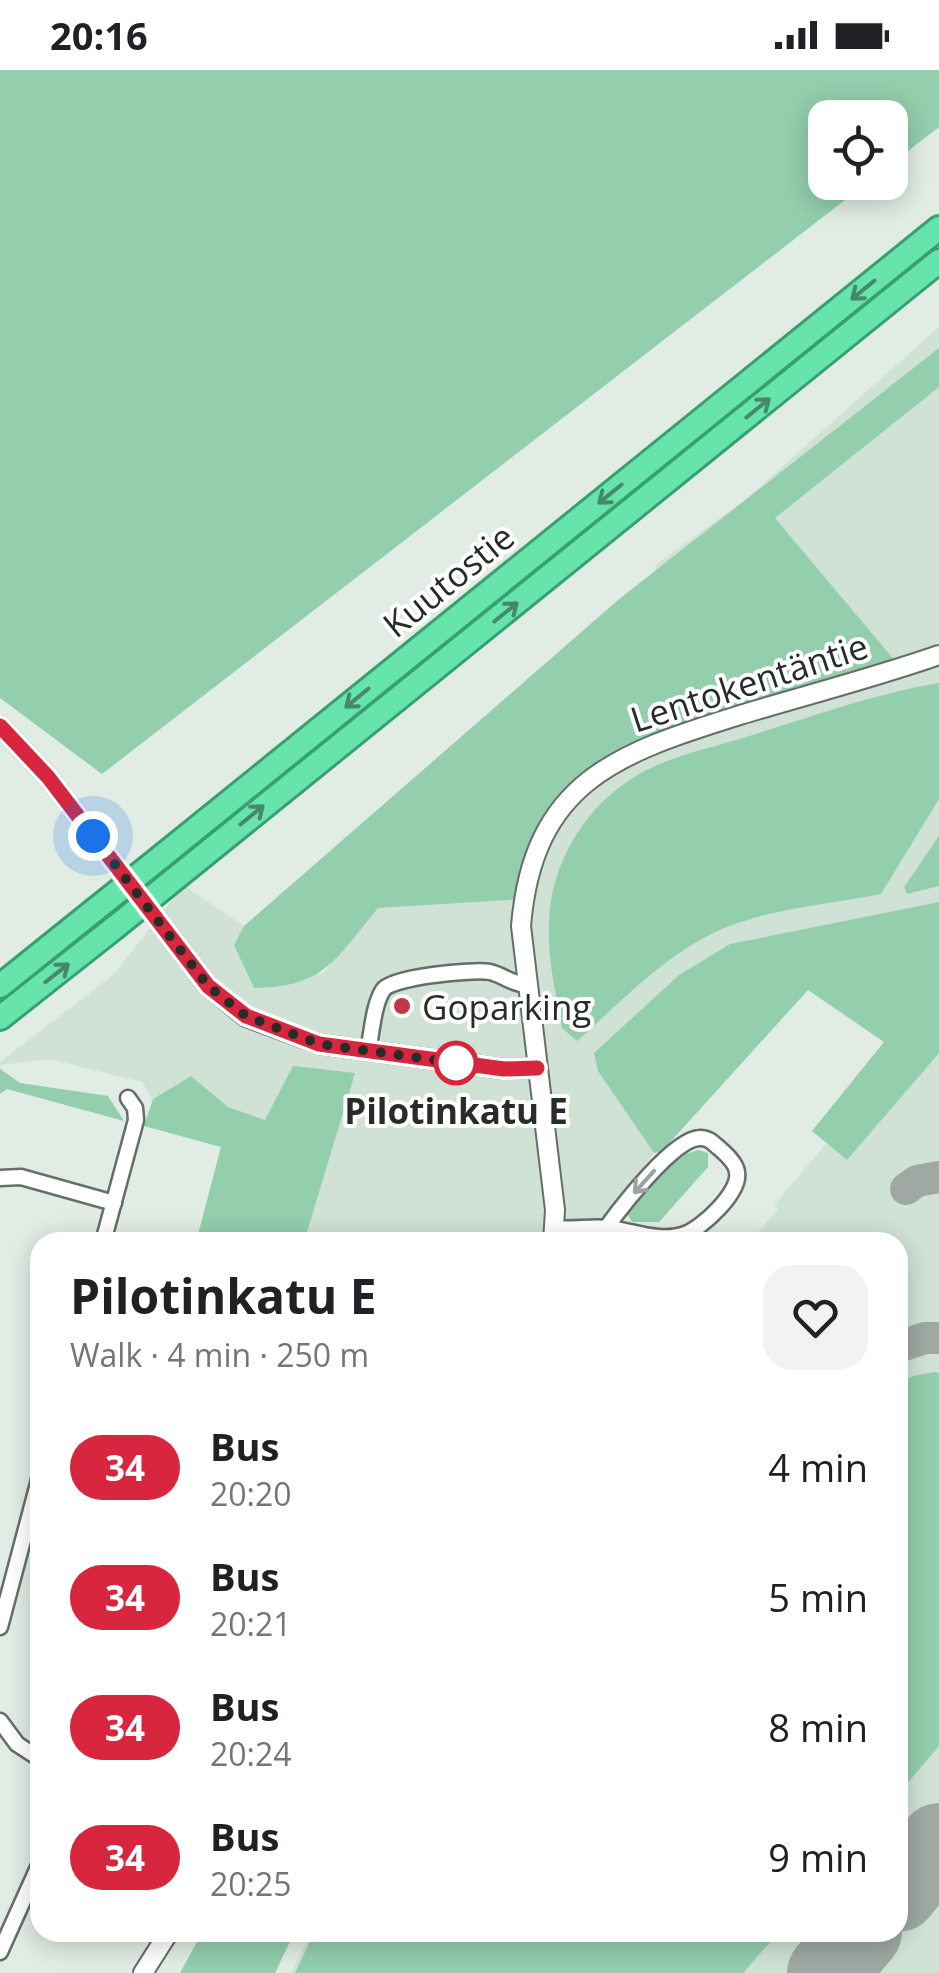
<!DOCTYPE html>
<html lang="en">
<head>
<meta charset="utf-8">
<style>
  :root { --surface:#fff; --page:#f2f2f2; --text:#202124; --muted:#757577 }
  body { margin:0; font-family:"Open Sans",sans-serif; background:var(--page); color:var(--text); height:100vh; display:flex; flex-direction:column; font-size:38px; white-space:nowrap }
  * { box-sizing:border-box; margin:0 }
  p { font-size:32px; color:var(--muted) }
  .icon { flex:none; width:55px; height:55px; fill:none; stroke:currentColor; stroke-width:2; stroke-linecap:round; stroke-linejoin:round }
  .map { position:relative; flex:1; overflow:hidden }
  .side { position:absolute; left:30px; top:1162px; width:878px; height:710px; display:flex; flex-direction:column; background:var(--surface); border-radius:30px; box-shadow:0 5px 25px #0003 }
  .side>* { flex:none }
  .badge { padding:0 20px; border-radius:32px; font-size:35px; line-height:65px }
  .tools { position:absolute; left:808px; top:30px; display:grid; gap:20px }
  .tools a { display:grid; place-items:center; width:100px; height:100px; border-radius:20px; background:var(--surface); box-shadow:0 5px 25px #0003; font-size:50px }
  .you { position:absolute; width:50px; height:50px; margin:-25px; border:8px solid #fff; border-radius:50%; background:#1a73e8; box-shadow:0 0 0 15px #1a73e833 }
  .map>.badge { position:absolute; translate:-50% -50%; box-shadow:0 0 0 5px #fff }
  .round { display:grid; place-items:center; flex:none; width:105px; height:105px; border-radius:30px; background:var(--page) }
  .summary { display:flex; align-items:center; justify-content:space-between; height:170px; padding:0 40px }
  h1 { font-size:48px; font-weight:700; line-height:75px }
  ul { padding:0; list-style:none }
  li { display:flex; align-items:center; gap:30px; height:130px; padding:0 40px }
  li div { flex:1 }
  li b { display:block; font-size:38px }
  li em { font-style:normal }
  li .badge { min-width:110px; font-weight:700; text-align:center }
  .status { display:flex; justify-content:space-between; align-items:center; height:70px; padding:0 50px; background:var(--surface); direction:ltr }
  .status svg { height:28px; fill:currentColor }
  .map>svg:first-child { display:block }
  .built { fill:#cfe2d5 }
  .green { fill:#93cead }
  .lines { fill:none; stroke-linecap:round; stroke-linejoin:round }
  .taxiway { stroke:#9fa8a2; stroke-width:32 }
  .runway { stroke:#9fa8a2; stroke-width:80 }
  .minor-casing { stroke:#646f69; stroke-width:19 }
  .tertiary-casing { stroke:#646f69; stroke-width:22 }
  .trunk-casing { stroke:#389f71; stroke-width:28 }
  .minor { stroke:#fff; stroke-width:14 }
  .tertiary { stroke:#fff; stroke-width:18 }
  .trunk { stroke:#67e4ac; stroke-width:22 }
  .trunk-bridge-casing { stroke:#389f71; stroke-width:28; stroke-linecap:butt }
  .trunk-bridge { stroke:#67e4ac; stroke-width:22 }
  .oneway { stroke:#47886a }
  .oneway2 { stroke:#9ea09f }
  .line-casing { stroke:#fff; stroke-width:22 }
  .line { stroke:#d7263d; stroke-width:15 }
  .walk { stroke:#272c29; stroke-width:10; stroke-dasharray:0 18 }
  .poi-dot { fill:#c63549; stroke:#fff; stroke-width:4 }
  .stop-dot { fill:#fff; stroke:#d7263d; stroke-width:5 }
  .labels { text-anchor:middle; dominant-baseline:central; stroke-width:8; stroke-linejoin:round; paint-order:stroke }
  .street-label { font-size:35px; fill:#272c29; stroke:#fff }
  .poi-label { font-size:35px; fill:#272c29; stroke:#fff; text-anchor:start }
  .stop-label { font-size:35px; font-weight:bold; fill:#272c29; stroke:#fff }
</style>
</head>
<body>
<div class="status"><b>20:16</b><svg viewBox="0 0 49 12"><path d="M0 12V9h3v3zM5 12V6h3v6zM10 12V3h3v9zM15 12V0h3v12zM26 1h20v11H26zM47 4h2v5h-2z"/></svg></div>
<div class="map">
<svg width="939" height="1903" viewBox="0 0 939 1903">
  <rect width="100%" height="100%" fill="#e0ece4"/>
  <g class="built">
    <polygon points="939,257 939,766 904,817 908,824 939,816 939,832 730,874 679,905 594,983 654,1083 587,1172 304,1172 354,1002 266,1050 228,1037 191,1006 153,1029 142,1012 50,989 0,995 0,992 113,905 184,816 244,856 234,876 322,904 378,838 510,830 657,494 746,429"/>
    <polygon points="939,957 939,1903 291,1903 311,1863 898,1862 898,1172 750,1172 778,1139 774,1135 827,1073 831,1076"/>
  </g>
  <g class="green">
    <polygon points="0,0 939,0 939,57 890,95 890,48 825,48 825,112 867,113 102,704 0,628"/>
    <path d="M939 278V317L775 448 901 598 680 664 569 730 523 826 510 830 378 838C336 888 326 917 254 918L234 875 244 856 618 530Z"/>
    <path d="M939 613V729L881 824C836 833 788 837 744 851 677 871 628 926 577 971L562 958C556 924 547 887 549 852 551 791 587 733 641 703 675 684 719 676 756 664 816 645 877 623 939 613Z"/>
    <polygon points="939,766 939,816 907,824 904,817"/>
    <polygon points="939,832 939,983 847,1090 812,1061 884,972 808,920 662,1081 654,1083 598,1001 594,983 679,905 730,874"/>
    <polygon points="293,996 355,1003 304,1172 196,1172 221,1077 144,1056 153,1029 191,1006 228,1037 265,1050"/>
    <polygon points="0,999 20,1013 108,1026 124,1051 7,1019 0,1024"/>
    <polygon points="698,1080 708,1083 708,1097 659,1152 632,1152 628,1145 630,1135 682,1085"/>
    <polygon points="935,1302 939,1303 939,1676 898,1724 898,1315 913,1306"/>
    <polygon points="202,1863 202,1862 294,1863 275,1903 180,1903"/>
    <polygon points="314,1863 314,1862 778,1863 743,1903 295,1903"/>
  </g>
  <g class="lines">
    <g class="taxiway">
      <polyline points="906,1119 917,1111 939,1107"/>
      <polyline points="898,1277 925,1268 939,1268"/>
    </g>
    <g class="runway">
      <polyline points="898,1822 939,1773"/>
      <polyline points="827,1903 862,1862"/>
    </g>
    <defs>
      <g id="minor">
        <path d="M368 981C372 963 373 936 383 920 391 907 473 899 490 902 503 905 512 914 527 915"/>
        <polyline points="0,1108 21,1107 114,1133"/>
        <path d="M554 1158C573 1160 591 1156 609 1158 633 1161 661 1173 685 1164 702 1158 741 1122 737 1102 736 1093 726 1084 719 1078 713 1073 708 1067 699 1068 673 1070 622 1136 606 1158"/>
        <polyline points="103,1172 136,1050 135,1038 128,1028"/>
        <polyline points="0,1557 40,1406"/>
        <polyline points="0,1651 17,1674 40,1689"/>
        <polyline points="0,1882 40,1793"/>
      </g>
      <g id="tertiary">
        <polyline points="0,656 48,707 208,916 246,947 319,974 504,999 537,998"/>
        <path d="M553 1172 555 1140 521 856C533 711 618 683 740 645 806 625 873 608 939 585"/>
        <polyline points="143,1903 169,1862"/>
      </g>
      <g id="trunk">
        <polyline points="161,787 939,158"/>
        <polyline points="177,807 939,191"/>
        <polyline points="0,916 96,839"/>
        <polyline points="0,948 114,858"/>
      </g>
    </defs>
    <use href="#minor" class="minor-casing"/>
    <use href="#tertiary" class="tertiary-casing"/>
    <use href="#trunk" class="trunk-casing"/>
    <use href="#minor" class="minor"/>
    <use href="#tertiary" class="tertiary"/>
    <use href="#trunk" class="trunk"/>
    <defs>
      <g id="trunk-bridge">
        <polyline points="96,839 161,787"/>
        <polyline points="114,858 177,807"/>
      </g>
    </defs>
    <use href="#trunk-bridge" class="trunk-bridge-casing"/>
    <use href="#trunk-bridge" class="trunk-bridge"/>
  </g>
  <defs><path id="oneway-shaft" d="M-6 0H5M1.5-3L5.5 0L1.5 3" fill="none" stroke-width="1.6" stroke-linecap="round" stroke-linejoin="round" transform="scale(2.5)"/></defs>
  <g class="oneway">
    <use href="#oneway-shaft" transform="translate(863 220) rotate(141)"/>
    <use href="#oneway-shaft" transform="translate(758 338) rotate(-39)"/>
    <use href="#oneway-shaft" transform="translate(610 424) rotate(141)"/>
    <use href="#oneway-shaft" transform="translate(506 542) rotate(-39)"/>
    <use href="#oneway-shaft" transform="translate(357 628) rotate(141)"/>
    <use href="#oneway-shaft" transform="translate(252 745) rotate(-39)"/>
    <use href="#oneway-shaft" transform="translate(57 903) rotate(-38)"/>
  </g>
  <use class="oneway2" href="#oneway-shaft" transform="translate(644 1112) rotate(132)"/>
  <g class="lines">
    <defs>
      <polyline id="line" points="0,656 48,707 208,916 246,946 319,974 504,999 537,998"/>
    </defs>
    <use href="#line" class="line-casing"/>
    <use href="#line" class="line"/>
    <polyline class="walk" points="93,766 208,916 246,946 319,974 456,993"/>
  </g>
  <circle class="poi-dot" cx="402" cy="936" r="10"/>
  <circle class="stop-dot" cx="456" cy="993" r="20"/>
  <g class="labels">
    <g class="street-label">
      <text transform="translate(448 510) rotate(-39)">Kuutostie</text>
      <text transform="translate(749 612) rotate(-18)">Lentokentäntie</text>
    </g>
    <g class="poi-label">
      <text x="422" y="936">Goparking</text>
    </g>
    <g class="stop-label">
      <text x="456" y="1040">Pilotinkatu E</text>
    </g>
  </g>
</svg>
<div class="tools">
<a><svg class="icon" aria-label="locate" viewBox="0 0 24 24"><circle cx="12" cy="12" r="6"/><path d="M12 2v4M12 18v4M2 12h4M18 12h4"/></svg></a>
</div>
<div class="you" style="left:93px;top:766px"></div>
<section class="side">
<div class="summary"><div><h1>Pilotinkatu E</h1><p>Walk · 4 min · 250 m</p></div><a class="round"><svg class="icon" aria-label="heart" viewBox="0 0 24 24"><path d="M12 20l-8-8c-3-5 5-10 8-4 3-6 11-1 8 4z"/></svg></a></div>
<ul>
<li><span class="badge" style="background:#d7263d;color:#fff">34</span><div><b>Bus</b><p>20:20</p></div><em>4 min</em></li>
<li><span class="badge" style="background:#d7263d;color:#fff">34</span><div><b>Bus</b><p>20:21</p></div><em>5 min</em></li>
<li><span class="badge" style="background:#d7263d;color:#fff">34</span><div><b>Bus</b><p>20:24</p></div><em>8 min</em></li>
<li><span class="badge" style="background:#d7263d;color:#fff">34</span><div><b>Bus</b><p>20:25</p></div><em>9 min</em></li>
</ul>
</section>
</div>
</body>
</html>
